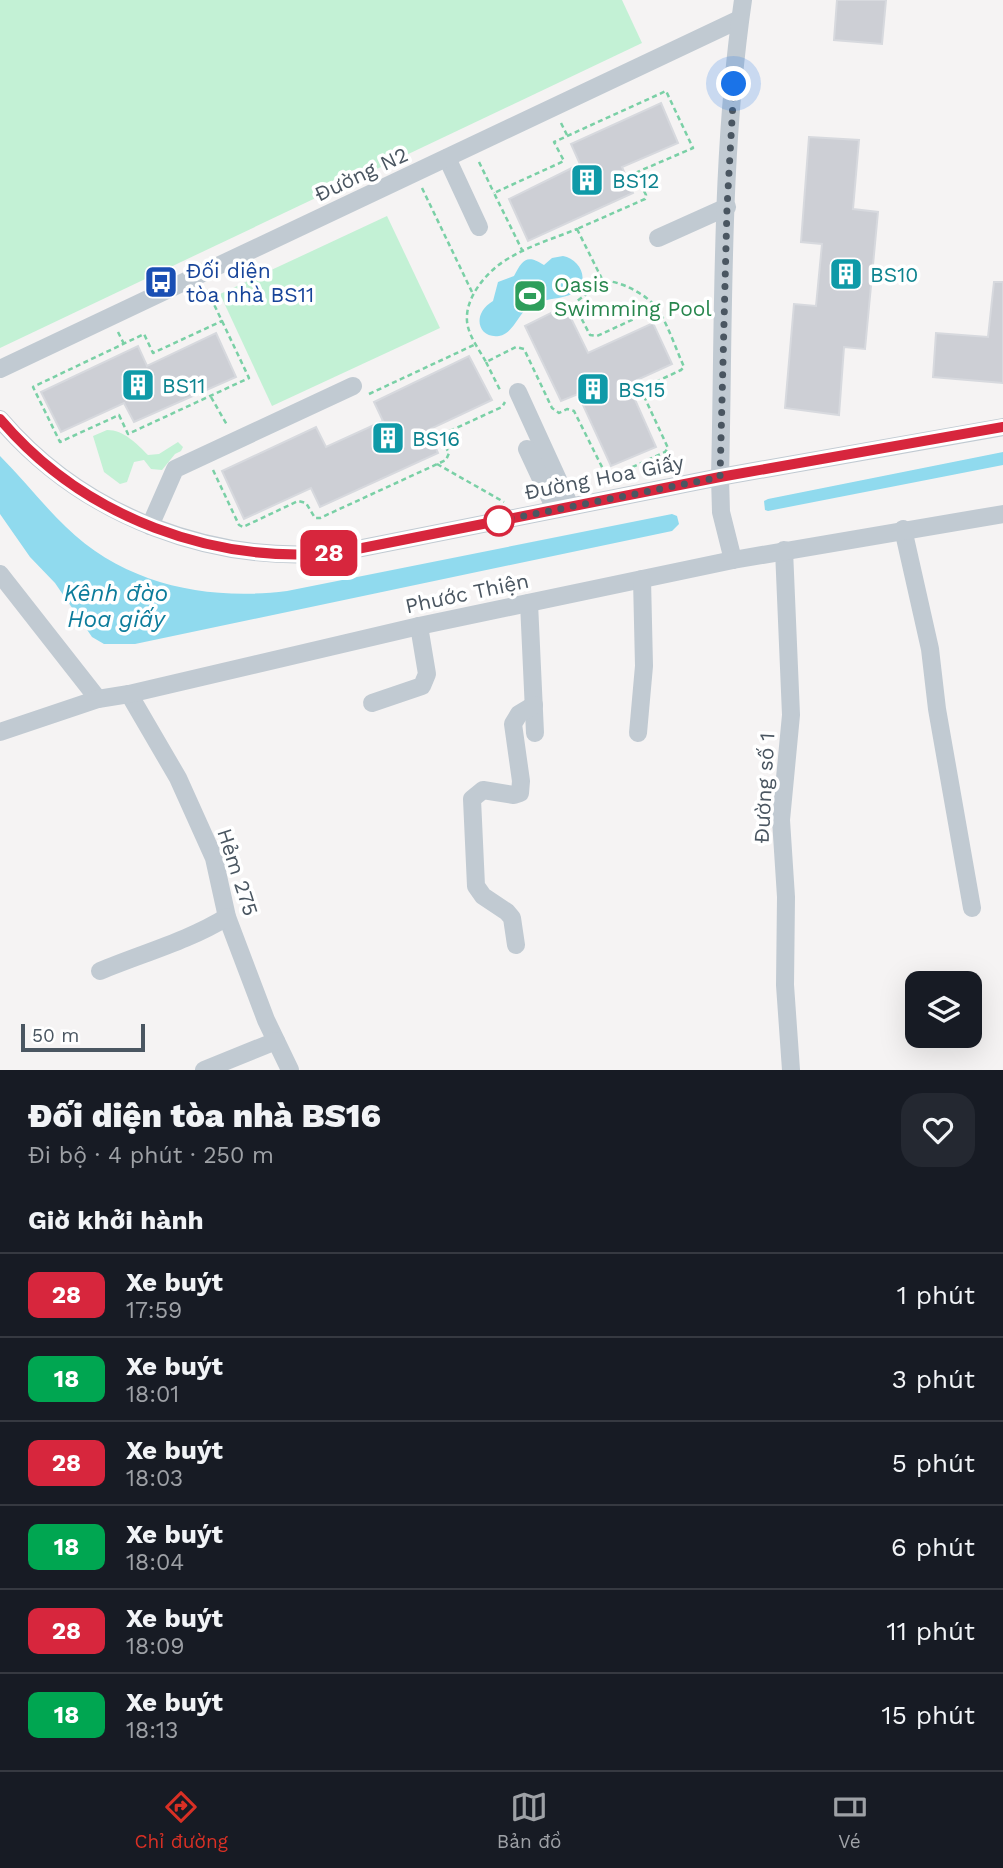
<!DOCTYPE html>
<html lang="vi">
<head>
<meta charset="utf-8">
<style>
  :root { --surface:#171b24; --page:#242831; --text:#f1f3f6; --muted:#9ea1a6; --line:#363941; --accent:#d93025 }
  body { margin:0; font-family:"Work Sans",sans-serif; background:var(--page); color:var(--text); height:100vh; display:flex; flex-direction:column; font-size:26px; white-space:nowrap }
  * { box-sizing:border-box; margin:0 }
  p { font-size:23px; color:var(--muted) }
  .icon { flex:none; width:38px; height:38px; fill:none; stroke:currentColor; stroke-width:2; stroke-linecap:round; stroke-linejoin:round }
  .map { position:relative; height:1070px; overflow:hidden }
  .sheet { display:flex; flex-direction:column; background:var(--surface); flex:1 }
  .sheet>* { flex:none }
  .badge { padding:0 14px; border-radius:10px; font-size:24px; line-height:46px }
  .fabs { position:absolute; left:905px; top:971px; display:grid; gap:14px }
  .fabs a { display:grid; place-items:center; width:77px; height:77px; border-radius:14px; background:var(--surface); box-shadow:0 7px 28px #0002; font-size:35px }
  .scale { position:absolute; left:21px; bottom:18px; width:124px; box-sizing:border-box; padding-left:7px; border:4px solid #4a5661; border-top:0; font-size:19px; line-height:24px; white-space:nowrap; color:#4a5661; -webkit-text-stroke:5px #fff; paint-order:stroke }
  .you { position:absolute; width:35px; height:35px; margin:-18px; border:5px solid #fff; border-radius:50%; background:#1a73e8; box-shadow:0 0 0 10px #1a73e833 }
  .map>.badge { position:absolute; translate:-50% -50%; box-shadow:0 0 0 4px #fff }
  h2 { padding:0 28px; font-size:26px; line-height:63px }
  .round { display:grid; place-items:center; flex:none; width:74px; height:74px; border-radius:21px; background:var(--page) }
  .headline { display:flex; align-items:center; justify-content:space-between; height:119px; padding:0 28px }
  h1 { font-size:33px; font-weight:800; line-height:52px }
  ul { padding:0; list-style:none }
  li { display:flex; align-items:center; gap:21px; height:84px; padding:0 28px; border-top:2px solid var(--line) }
  li div { flex:1 }
  li b { display:block; font-size:26px }
  li em { font-style:normal }
  li .badge { min-width:77px; font-weight:700; text-align:center }
  .tab-bar { display:flex; justify-content:space-around; align-items:center; height:98px; border-top:2px solid var(--line); background:var(--surface); font-size:19px; color:var(--muted) }
  .tab-bar a { display:grid; justify-items:center; gap:4px }
  .tab-bar .current { color:var(--accent) }
  .map>svg:first-child { display:block }
  .green { fill:#c3f1d5 }
  .water { fill:#90daee }
  .building { fill:#cdcfd5; stroke:#d7d9de; stroke-width:2 }
  .lines { fill:none; stroke-linecap:round; stroke-linejoin:round }
  .path { stroke:#7ad0a6; stroke-width:2.5; stroke-dasharray:5 3.5; stroke-linecap:butt }
  .minor { stroke:#c1cad2; stroke-width:18 }
  .line-casing { stroke:#fff; stroke-width:16 }
  .line { stroke:#d7263d; stroke-width:10 }
  .walk { stroke:#4a5661; stroke-width:7; stroke-dasharray:0 12.6 }
  .stop-dot { fill:#fff; stroke:#d7263d; stroke-width:3.5 }
  .labels { text-anchor:middle; dominant-baseline:central; stroke-width:7; stroke-linejoin:round; paint-order:stroke }
  .street-label { font-size:21px; fill:#4a5661; stroke:#fff }
  .culture-label { font-size:21px; fill:#0d838f; stroke:#fff; text-anchor:start }
  .transit-label { font-size:21px; fill:#164399; stroke:#fff; text-anchor:start }
  .leisure-label { font-size:21px; fill:#27864d; stroke:#fff; text-anchor:start }
  .water-label { font-size:23px; font-style:italic; fill:#0c7c9b; stroke:#fff }
</style>
</head>
<body>
<div class="map">
<svg width="1003" height="1070" viewBox="0 0 1003 1070">
  <rect width="100%" height="100%" fill="#f5f3f3"/>
  <g class="green">
    <polygon points="0,0 622,0 642,43 0,348"/>
    <polygon points="387,216 440,328 272,406 220,294"/>
    <path d="M107 430C124 430 137 444 148 455L159 454 178 442 183 447 181 451 175 454 162 470 151 469 144 460 134 462 127 482 120 484 104 472 93 436Z"/>
  </g>
  <g class="water">
    <path d="M563 256C579 259 591 279 575 292 565 300 543 297 529 307 518 314 513 334 499 336 478 339 471 314 493 301L498 282 514 276C522 261 526 253 544 265L552 258Z"/>
    <polygon points="1003,452 1003,465 768,511 765,510 764,501 768,499"/>
    <path d="M0 456C23 479 43 505 66 527 125 585 208 601 287 591L672 514 677 516 679 524 672 531 135 644H104L92 637 55 583 30 557 0 514Z"/>
  </g>
  <g class="building">
    <polygon points="837,0 886,0 882,44 834,40"/>
    <polygon points="661,103 678,143 622,167 633,193 528,241 509,199 580,164 571,144"/>
    <polygon points="809,137 859,140 853,209 878,212 865,349 844,347 839,415 785,408 794,304 816,306 822,244 801,242"/>
    <polygon points="994,282 1003,282 1003,383 933,377 936,333 988,337"/>
    <polygon points="565,306 588,353 653,323 672,364 628,384 656,447 611,466 578,394 561,401 525,326"/>
    <polygon points="216,333 236,377 134,422 124,403 61,432 41,392 138,346 147,366"/>
    <polygon points="469,356 492,400 428,430 438,453 320,507 311,488 244,519 222,471 316,427 326,447 383,421 374,402"/>
  </g>
  <g class="lines">
    <g class="path">
      <polyline points="561,123 567,135"/>
      <polyline points="479,162 494,193"/>
      <polyline points="422,188 472,292"/>
      <path d="M577 229 603 281C620 280 650 296 659 311 669 328 676 349 684 367L681 370 647 386 643 394 668 448 665 452 611 477 606 475 574 411 567 409 559 413 552 408 524 349 516 347 486 362C480 351 471 339 468 327 461 300 488 269 511 257 531 245 555 238 577 229Z"/>
      <polyline points="523,252 494,193 564,161 554,142 666,91 693,148 635,173 646,195 645,199 577,229"/>
      <polyline points="602,282 576,302 576,308 590,335 597,336 658,308"/>
      <polyline points="207,290 222,321"/>
      <polygon points="222,321 249,378 128,434 119,415 60,442 33,387 144,334 153,353"/>
      <polyline points="118,332 124,344"/>
      <polyline points="486,362 500,390"/>
      <polyline points="369,394 476,344"/>
      <polyline points="211,397 227,425"/>
      <polyline points="437,464 504,502"/>
      <polyline points="213,470 239,525 243,527 298,501 306,503 315,518 320,518 446,460 449,453 442,440 443,434 502,407 505,402"/>
    </g>
    <g class="minor">
      <polyline points="447,158 479,227"/>
      <polyline points="658,238 727,207"/>
      <polyline points="0,369 740,19"/>
      <polyline points="518,392 570,506"/>
      <path d="M0 419C84 517 214 566 342 552L720 477 1003 427"/>
      <polyline points="527,449 555,509"/>
      <polyline points="150,526 175,469 353,386"/>
      <polyline points="903,529 930,649 937,709 972,908"/>
      <polyline points="784,550 791,715 781,820 786,897 785,985 791,1070"/>
      <path d="M733 560 721 512 720 477C724 318 720 157 743 0"/>
      <polyline points="0,574 98,699"/>
      <polyline points="529,603 535,733"/>
      <polyline points="129,694 178,778 214,858 227,917 266,1020 290,1070"/>
      <polyline points="372,703 422,686 427,674 419,626"/>
      <polyline points="0,732 98,699 129,694 419,626 733,560 1003,514"/>
      <polyline points="638,733 644,666 642,579"/>
      <polyline points="516,945 512,918 507,912 483,896 476,886 472,799 483,790 514,795 520,793 521,781 513,724 519,714 534,705"/>
      <path d="M100 971C143 953 188 941 227 917"/>
      <polyline points="204,1070 276,1041"/>
    </g>
  </g>
  <g class="lines">
    <defs>
      <path id="line" d="M0 419C84 518 215 566 342 552L720 477 1003 427"/>
    </defs>
    <use href="#line" class="line-casing"/>
    <use href="#line" class="line"/>
    <polyline class="walk" points="499,521 720,477 727,208 734,84"/>
  </g>
  <defs>
    <symbol id="building-square" viewBox="-11 -11 22 22"><rect x="-9" y="-9" width="18" height="18" rx="4" fill="#0f9aa8" stroke="#fff"/><path d="M-4-6H4V6H1V3H-1V6H-4ZM-2.5-4.3h1.7v1.8h-1.7ZM.8-4.3h1.7v1.8H.8ZM-2.5-1h1.7V.8h-1.7ZM.8-1h1.7V.8H.8Z" fill="#fff"/></symbol>
    <symbol id="bus-square" viewBox="-11 -11 22 22"><rect x="-9" y="-9" width="18" height="18" rx="4" fill="#1a4fb4" stroke="#fff"/><path d="M-5-6H5V4H4V6H2V4H-2V6H-4V4H-5ZM-3.5-4V0h7V-4ZM-3.5 1.2v1.5H-2V1.2ZM2 1.2v1.5H3.5V1.2Z" fill="#fff"/></symbol>
    <symbol id="stadium-square" viewBox="-11 -11 22 22"><rect x="-9" y="-9" width="18" height="18" rx="4" fill="#2e9e5b" stroke="#fff"/><path d="M0-5a6.5 5 0 1 0 0 10a6.5 5 0 1 0 0-10ZM-3.5-1.8h7v3.6h-7Z" fill="#fff"/></symbol>
  </defs>
  <g fill-rule="evenodd">
    <use href="#building-square" x="568" y="161" width="38" height="38"/>
    <use href="#building-square" x="827" y="255" width="38" height="38"/>
    <use href="#bus-square" x="142" y="263" width="38" height="38"/>
    <use href="#stadium-square" x="511" y="277" width="38" height="38"/>
    <use href="#building-square" x="119" y="366" width="38" height="38"/>
    <use href="#building-square" x="574" y="370" width="38" height="38"/>
    <use href="#building-square" x="369" y="419" width="38" height="38"/>
  </g>
  <circle class="stop-dot" cx="499" cy="521" r="14"/>
  <g class="labels">
    <g class="street-label">
      <text transform="translate(361 174) rotate(-25)">Đường N2</text>
      <text transform="translate(604 477) rotate(-11)">Đường Hoa Giấy</text>
      <text transform="translate(467 593) rotate(-12)">Phước Thiện</text>
      <text transform="translate(764 788) rotate(-87)">Đường số 1</text>
      <text transform="translate(238 872) rotate(72)">Hẻm 275</text>
    </g>
    <g class="culture-label">
      <text x="612" y="180">BS12</text>
      <text x="870" y="274">BS10</text>
      <text x="162" y="385">BS11</text>
      <text x="618" y="389">BS15</text>
      <text x="412" y="438">BS16</text>
    </g>
    <g class="transit-label">
      <text x="186" y="270">Đối diện<tspan x="186" dy="24">tòa nhà BS11</tspan></text>
    </g>
    <g class="leisure-label">
      <text x="554" y="284">Oasis<tspan x="554" dy="24">Swimming Pool</tspan></text>
    </g>
    <g class="water-label">
      <text x="116" y="593">Kênh đào<tspan x="116" dy="26">Hoa giấy</tspan></text>
    </g>
  </g>
</svg>
<div class="fabs">
<a><svg class="icon" aria-label="layers" viewBox="0 0 24 24"><path d="M12 4l9 5-9 5-9-5zM3 14l9 5 9-5"/></svg></a>
</div>
<div class="scale">50 m</div>
<div class="you" style="left:734px;top:84px"></div>
<b class="badge" style="left:329px;top:553px;background:#d7263d;color:#fff">28</b>
</div>
<section class="sheet">
<div class="headline"><div><h1>Đối diện tòa nhà BS16</h1><p>Đi bộ · 4 phút · 250 m</p></div><a class="round"><svg class="icon" aria-label="heart" viewBox="0 0 24 24"><path d="M12 20l-8-8c-3-5 5-10 8-4 3-6 11-1 8 4z"/></svg></a></div>
<h2>Giờ khởi hành</h2>
<ul>
<li><span class="badge" style="background:#d7263d;color:#fff">28</span><div><b>Xe buýt</b><p>17:59</p></div><em>1 phút</em></li>
<li><span class="badge" style="background:#00a651;color:#fff">18</span><div><b>Xe buýt</b><p>18:01</p></div><em>3 phút</em></li>
<li><span class="badge" style="background:#d7263d;color:#fff">28</span><div><b>Xe buýt</b><p>18:03</p></div><em>5 phút</em></li>
<li><span class="badge" style="background:#00a651;color:#fff">18</span><div><b>Xe buýt</b><p>18:04</p></div><em>6 phút</em></li>
<li><span class="badge" style="background:#d7263d;color:#fff">28</span><div><b>Xe buýt</b><p>18:09</p></div><em>11 phút</em></li>
<li><span class="badge" style="background:#00a651;color:#fff">18</span><div><b>Xe buýt</b><p>18:13</p></div><em>15 phút</em></li>
</ul>
</section>
<nav class="tab-bar">
<a class="current"><svg class="icon" aria-label="directions" viewBox="0 0 24 24"><path d="M12 3l9 9-9 9-9-9zM9 14v-3h6M13 9l2 2-2 2"/></svg>Chỉ đường</a>
<a><svg class="icon" aria-label="map" viewBox="0 0 24 24"><path d="M3 6l6-2 6 2 6-2v14l-6 2-6-2-6 2zM9 4v14M15 6v14"/></svg>Bản đồ</a>
<a><svg class="icon" aria-label="tickets" viewBox="0 0 24 24"><path d="M3 7h18v10H3zM15 7v10"/></svg>Vé</a>
</nav>
</body>
</html>
